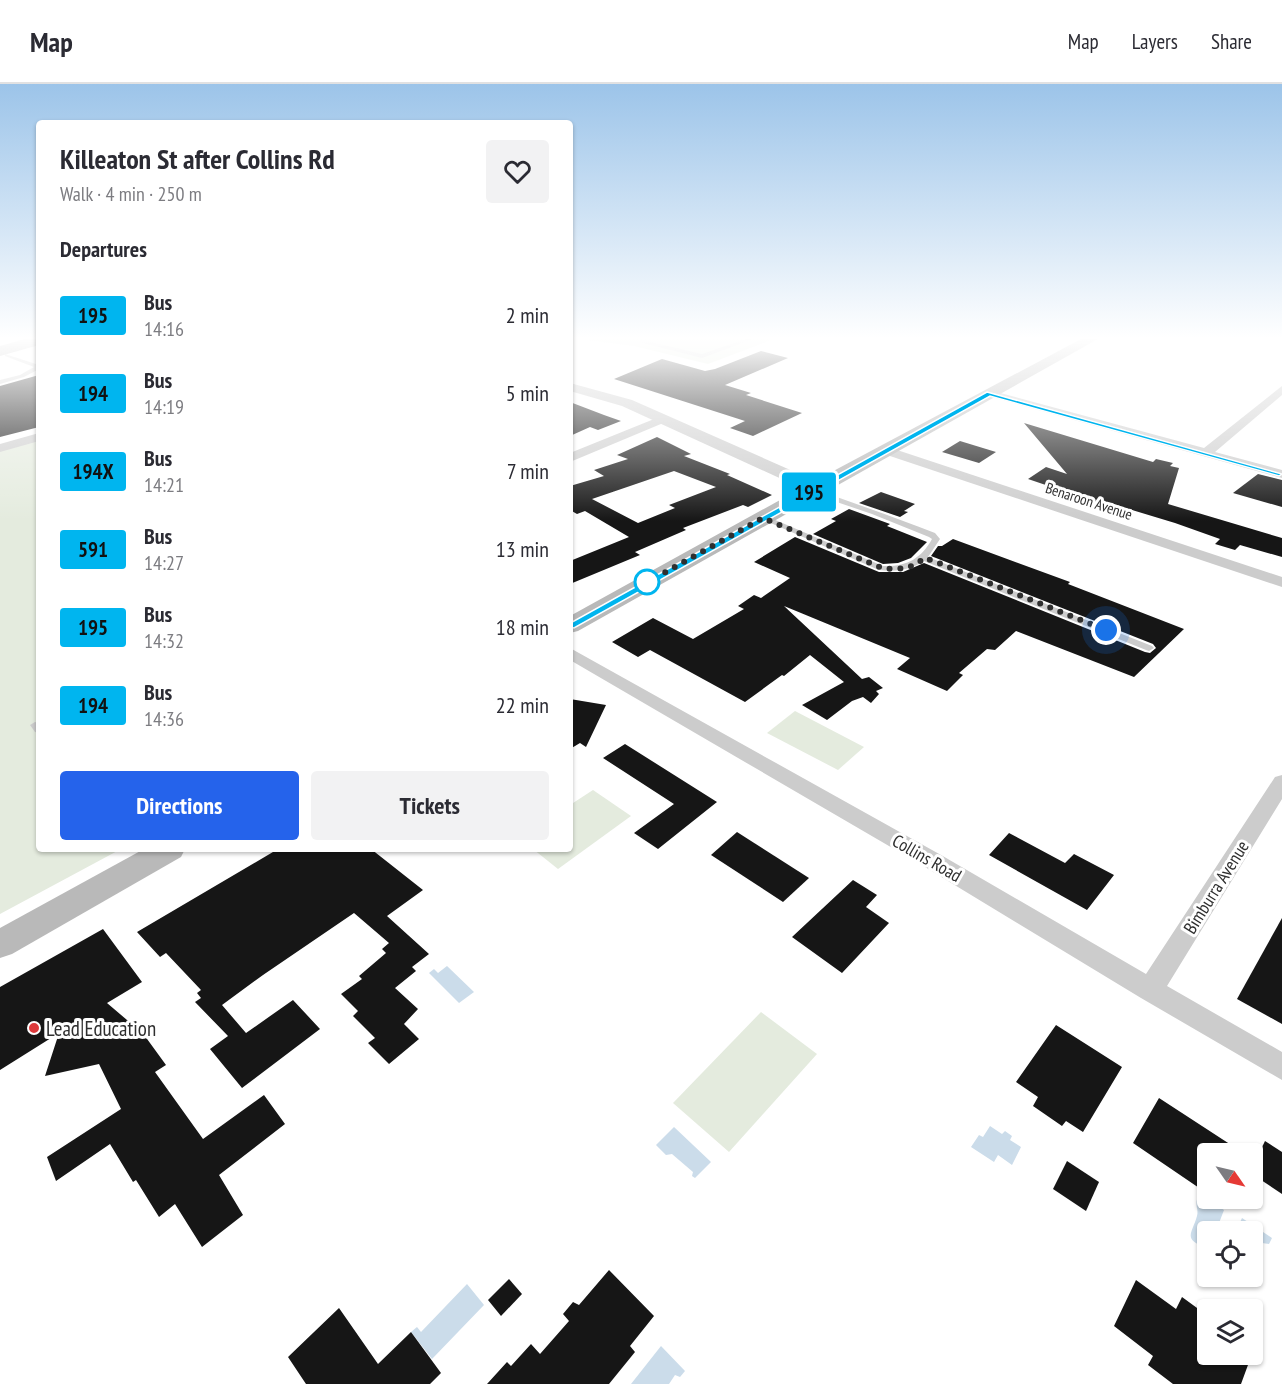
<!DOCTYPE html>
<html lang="en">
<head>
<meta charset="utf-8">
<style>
  :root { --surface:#fff; --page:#f2f2f3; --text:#2b2b33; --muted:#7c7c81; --line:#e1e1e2; --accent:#2563eb }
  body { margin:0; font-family:"PT Sans Narrow",sans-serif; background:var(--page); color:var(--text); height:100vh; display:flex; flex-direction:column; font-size:22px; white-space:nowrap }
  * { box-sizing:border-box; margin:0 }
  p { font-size:20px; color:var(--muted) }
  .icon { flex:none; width:33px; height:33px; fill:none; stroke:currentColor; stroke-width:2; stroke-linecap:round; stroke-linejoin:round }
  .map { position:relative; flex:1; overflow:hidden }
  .panel { position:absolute; left:36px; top:36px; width:537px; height:732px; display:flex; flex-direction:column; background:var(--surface); border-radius:6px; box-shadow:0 2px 4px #0004 }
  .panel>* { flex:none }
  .badge { padding:0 12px; border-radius:4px; font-size:21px; line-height:39px }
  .needle { width:39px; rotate:124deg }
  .controls { position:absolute; left:1197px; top:1059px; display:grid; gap:12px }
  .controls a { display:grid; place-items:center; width:66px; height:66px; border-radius:6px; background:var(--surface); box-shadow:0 2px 4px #0004; font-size:30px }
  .you { position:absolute; width:30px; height:30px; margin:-15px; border:4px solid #fff; border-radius:50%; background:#1a73e8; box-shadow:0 0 0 9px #1a73e833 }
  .map>.badge { position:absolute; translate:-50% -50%; box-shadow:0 0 0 3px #fff }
  h2 { padding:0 24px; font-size:22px; line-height:54px }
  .round { display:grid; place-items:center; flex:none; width:63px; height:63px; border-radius:6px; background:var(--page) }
  .overview { display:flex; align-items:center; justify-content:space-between; height:102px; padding:0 24px }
  h1 { font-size:28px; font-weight:700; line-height:45px }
  .cta { display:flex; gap:12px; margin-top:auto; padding:12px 24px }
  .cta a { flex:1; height:69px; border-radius:6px; background:var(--accent); color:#fff; font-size:24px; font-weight:700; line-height:69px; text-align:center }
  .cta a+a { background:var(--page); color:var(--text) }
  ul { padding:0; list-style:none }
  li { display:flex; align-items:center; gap:18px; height:78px; padding:0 24px }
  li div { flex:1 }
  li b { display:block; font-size:22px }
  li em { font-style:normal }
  li .badge { min-width:66px; font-weight:700; text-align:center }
  header { display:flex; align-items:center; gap:36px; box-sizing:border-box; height:84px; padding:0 30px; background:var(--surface); border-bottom:2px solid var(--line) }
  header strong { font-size:28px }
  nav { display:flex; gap:33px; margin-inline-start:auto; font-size:21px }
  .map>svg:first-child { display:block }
  .green { fill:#e4ebde }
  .water { fill:#cbdcea }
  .building { fill:#161616; fill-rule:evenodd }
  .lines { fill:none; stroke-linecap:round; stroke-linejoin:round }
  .service { fill:#ccc; fill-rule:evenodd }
  .minor { fill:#ccc; fill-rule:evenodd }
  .tertiary { fill:#ccc; fill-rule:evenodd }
  .secondary { fill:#b9b9b9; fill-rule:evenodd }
  .trunk { fill:#9e9e9e; fill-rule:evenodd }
  .line { fill:#00b5ef; stroke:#fff; stroke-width:1.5 }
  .walk { stroke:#2f2f2f; stroke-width:6; stroke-dasharray:0 10.8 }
  .stop-dot { fill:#fff; stroke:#00b5ef; stroke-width:3 }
  .poi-dot { fill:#dd3a3c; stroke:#fff; stroke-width:2 }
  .labels { text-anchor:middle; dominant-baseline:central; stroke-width:6; stroke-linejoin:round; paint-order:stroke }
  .far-street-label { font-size:15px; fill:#2f2f2f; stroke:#fff }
  .street-label { font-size:18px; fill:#2f2f2f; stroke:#fff }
  .near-poi-label { font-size:21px; fill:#2f2f2f; stroke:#fff; text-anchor:start }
</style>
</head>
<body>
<header>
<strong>Map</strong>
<nav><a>Map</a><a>Layers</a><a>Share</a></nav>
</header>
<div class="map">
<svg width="1282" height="1300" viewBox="0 0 1282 1300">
  <rect width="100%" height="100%" fill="#fff"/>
  <g class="green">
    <polygon points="579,255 774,255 708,280 634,262"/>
    <polygon points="39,356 39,765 121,765 0,830 0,367"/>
    <polygon points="795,627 864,663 838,686 767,649"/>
    <polygon points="593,706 631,732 558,785 533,765 570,765 570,721"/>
    <polygon points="761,928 817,970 729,1068 673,1019"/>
  </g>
  <g class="water">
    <polygon points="447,882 474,908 459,919 429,889 434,885 438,889"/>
    <polygon points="990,1042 1002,1050 1005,1047 1012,1052 1010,1056 1021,1063 1012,1081 998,1071 994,1078 971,1063 979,1051 983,1053"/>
    <polygon points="674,1043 711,1078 695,1094 692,1092 693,1088 672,1070 666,1071 656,1061"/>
    <path d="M1198 1113H1204L1224 1126 1216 1147 1208 1148 1207 1164C1182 1155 1192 1150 1197 1132 1199 1125 1194 1121 1198 1113Z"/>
    <polygon points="1242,1134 1272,1154 1269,1160 1262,1159 1253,1180 1252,1148 1236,1147"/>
    <polygon points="467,1200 484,1221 432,1275 411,1248 417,1243 421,1248"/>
    <polygon points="661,1262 685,1287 680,1293 675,1291 669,1300 631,1300"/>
  </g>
  <g class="building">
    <polygon points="761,267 788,274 725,301 751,309 746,311 802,329 753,352 730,344 745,337 614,295 662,275 705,287 715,285"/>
    <polygon points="39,291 39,343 0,353 0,302"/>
    <polygon points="570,318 604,331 621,337 598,346 590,343 570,352"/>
    <polygon points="1024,339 1153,378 1156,375 1173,379 1170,382 1179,384 1168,420 1282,454 1282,473 1240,461 1235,466 1215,460 1220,455 1175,439 1099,416 1096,418 1028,395 1046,383 1067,390"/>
    <path d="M657 353 691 370 684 372 730 390 727 391 772 411 748 423 743 421 683 444 686 446 635 468 640 471 570 500V477L629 453 585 427 577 430 570 426V402L604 392 594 386 628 375 617 371ZM674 387 716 403 669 421 675 424 638 439 592 415Z"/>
    <polygon points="960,357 996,368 979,379 942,368"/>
    <polygon points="1258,390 1282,396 1282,423 1233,409"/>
    <polygon points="881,408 915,420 904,427 908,428 900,433 859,419"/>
    <polygon points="849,425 890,440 887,442 927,458 911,474 898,479 883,480 813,450 836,437 831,435"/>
    <polygon points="795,453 879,488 903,488 924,479 1145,568 1150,569 1156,564 1153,560 931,472 938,462 942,462 953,455 1070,498 1068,500 1184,545 1134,593 1016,547 995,566 987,565 959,589 963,591 947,607 897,585 910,574 784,522 862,595 869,593 883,604 876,607 879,610 871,619 863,613 852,617 827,636 802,621 844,598 810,571 784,592 782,591 745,618 650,566 638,573 612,558 653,534 693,555 744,525 738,522 754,511 761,514 790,494 754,478"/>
    <polygon points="570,615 606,621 586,663 580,659 570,665"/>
    <polygon points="625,660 717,718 658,765 634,749 674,720 603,674"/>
    <polygon points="737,748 809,794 783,818 711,771"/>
    <polygon points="1009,749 1065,779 1074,770 1114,791 1087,826 989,771"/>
    <polygon points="278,765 371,765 423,806 387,832 429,870 412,883 416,887 395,904 418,925 404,940 419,955 389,980 368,959 375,954 353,932 358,927 341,910 362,895 359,892 386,869 382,865 389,859 354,829 263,891 222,921 246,949 293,916 320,945 242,1004 210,965 228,952 195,918 201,914 197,909 201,906 166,869 160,873 137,848"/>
    <polygon points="853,796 877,811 866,823 889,839 842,889 792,853"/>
    <polygon points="1282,834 1282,940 1237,915"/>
    <polygon points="103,845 142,898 107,919 127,936 134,937 166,981 155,988 203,1055 264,1011 285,1040 219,1091 243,1131 202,1163 175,1120 159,1133 136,1096 133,1098 110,1060 56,1097 47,1073 121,1025 99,980 45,992 59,949 0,986 0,903"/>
    <polygon points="1056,941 1122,983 1083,1048 1066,1037 1062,1042 1033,1022 1038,1013 1016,998"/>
    <polygon points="1159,1014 1245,1070 1208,1070 1208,1110 1133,1059"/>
    <polygon points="1265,1057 1282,1068 1282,1110 1252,1090 1252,1084"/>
    <polygon points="1067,1077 1099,1098 1086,1127 1053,1105"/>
    <polygon points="609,1186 654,1232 630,1262 635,1268 609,1300 487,1300 507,1278 511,1282 531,1260 540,1270 569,1237 563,1230 573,1218 579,1221"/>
    <polygon points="509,1195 522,1210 501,1232 488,1216"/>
    <polygon points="1136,1196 1176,1225 1182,1213 1208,1232 1208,1270 1252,1270 1241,1300 1173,1300 1148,1281 1153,1272 1114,1242"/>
    <polygon points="339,1224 378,1280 411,1248 441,1289 430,1300 306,1300 288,1273"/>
  </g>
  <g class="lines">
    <g class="service">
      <polygon points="746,255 753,255 702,274 639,258 642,256 702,270"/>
      <polygon points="5,270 39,281 39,285 24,293 0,300 0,296 20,291 34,283 5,272"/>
      <path d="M813 402C821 402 827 409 834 412 868 424 901 436 935 449L940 455 928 473 1152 562 1154 564 1149 567 1146 566 924 477C910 486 895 488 879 486L759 434 766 432 883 482C906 483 921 475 932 455L929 453 872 430 825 414 813 406Z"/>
      <polygon points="35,638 39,639 39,649 35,648 30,641"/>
    </g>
    <g class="minor">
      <polygon points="1282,302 1282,311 1215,368 1282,386 1282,394 985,311 983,309 985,307 993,307 1204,364"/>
      <polygon points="664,331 668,333 668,337 570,378 570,369"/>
      <polygon points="39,349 39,357 0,368 0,360"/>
      <polygon points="885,362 1282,493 1282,503 881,369 879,366 881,363"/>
      <polygon points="570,564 941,771 1146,890 1275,693 1282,691 1282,715 1167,902 1282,968 1282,996 1141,914 925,783 570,576"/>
    </g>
    <polygon class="tertiary" points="570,299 632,316 822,400 824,404 822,408 810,408 622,322 570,307"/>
    <g class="secondary">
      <polygon points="1081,255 1098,255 578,547 570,549 570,532 809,400"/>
      <polygon points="144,765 185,765 181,773 12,870 0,874 0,844"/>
    </g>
    <polygon class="trunk" points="25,255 39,255 39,261 0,272 0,262"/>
  </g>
  <linearGradient id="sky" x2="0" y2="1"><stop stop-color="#9cc4e9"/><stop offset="0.58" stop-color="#fff"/><stop offset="1" stop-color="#fff" stop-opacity="0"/></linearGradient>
  <rect width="1282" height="437" fill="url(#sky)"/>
  <polygon class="line" points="987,308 1282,390 1279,392 990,312 574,544 565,542"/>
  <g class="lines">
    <path class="walk" d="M647 498 642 501 763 434 882 484C897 486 913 485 924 474L934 477 1106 546"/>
  </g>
  <circle class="stop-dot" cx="647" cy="498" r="12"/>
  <circle class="poi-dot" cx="34" cy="944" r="6"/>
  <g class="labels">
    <g class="far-street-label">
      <text transform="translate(1089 417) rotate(18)">Benaroon Avenue</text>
    </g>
    <g class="street-label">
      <text transform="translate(927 774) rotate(30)">Collins Road</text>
      <text transform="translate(1216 803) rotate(-58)">Bimburra Avenue</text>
    </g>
    <g class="near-poi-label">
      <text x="46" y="944">Lead Education</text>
    </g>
  </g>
</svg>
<div class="controls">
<a><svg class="needle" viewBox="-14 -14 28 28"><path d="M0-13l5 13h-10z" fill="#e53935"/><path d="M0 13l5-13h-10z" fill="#7c7c81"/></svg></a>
<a><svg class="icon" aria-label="locate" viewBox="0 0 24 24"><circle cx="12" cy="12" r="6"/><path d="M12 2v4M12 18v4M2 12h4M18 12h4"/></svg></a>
<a><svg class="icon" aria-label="layers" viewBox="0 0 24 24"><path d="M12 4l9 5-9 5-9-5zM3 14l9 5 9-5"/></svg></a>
</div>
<div class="you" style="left:1106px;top:546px"></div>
<b class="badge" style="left:809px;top:408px;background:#00b5ef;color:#111">195</b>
<section class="panel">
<div class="overview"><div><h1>Killeaton St after Collins Rd</h1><p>Walk · 4 min · 250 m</p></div><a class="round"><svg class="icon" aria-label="heart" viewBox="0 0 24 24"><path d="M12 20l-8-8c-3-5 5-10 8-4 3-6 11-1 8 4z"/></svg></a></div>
<h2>Departures</h2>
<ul>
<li><span class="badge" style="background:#00b5ef;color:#111">195</span><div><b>Bus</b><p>14:16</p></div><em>2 min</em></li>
<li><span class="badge" style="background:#00b5ef;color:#111">194</span><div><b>Bus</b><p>14:19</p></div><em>5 min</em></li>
<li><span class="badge" style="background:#00b5ef;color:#111">194X</span><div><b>Bus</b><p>14:21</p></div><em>7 min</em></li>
<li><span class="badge" style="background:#00b5ef;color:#111">591</span><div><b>Bus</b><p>14:27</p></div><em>13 min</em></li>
<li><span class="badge" style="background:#00b5ef;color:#111">195</span><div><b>Bus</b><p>14:32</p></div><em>18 min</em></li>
<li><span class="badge" style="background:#00b5ef;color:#111">194</span><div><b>Bus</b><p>14:36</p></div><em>22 min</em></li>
</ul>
<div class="cta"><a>Directions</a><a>Tickets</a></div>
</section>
</div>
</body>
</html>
